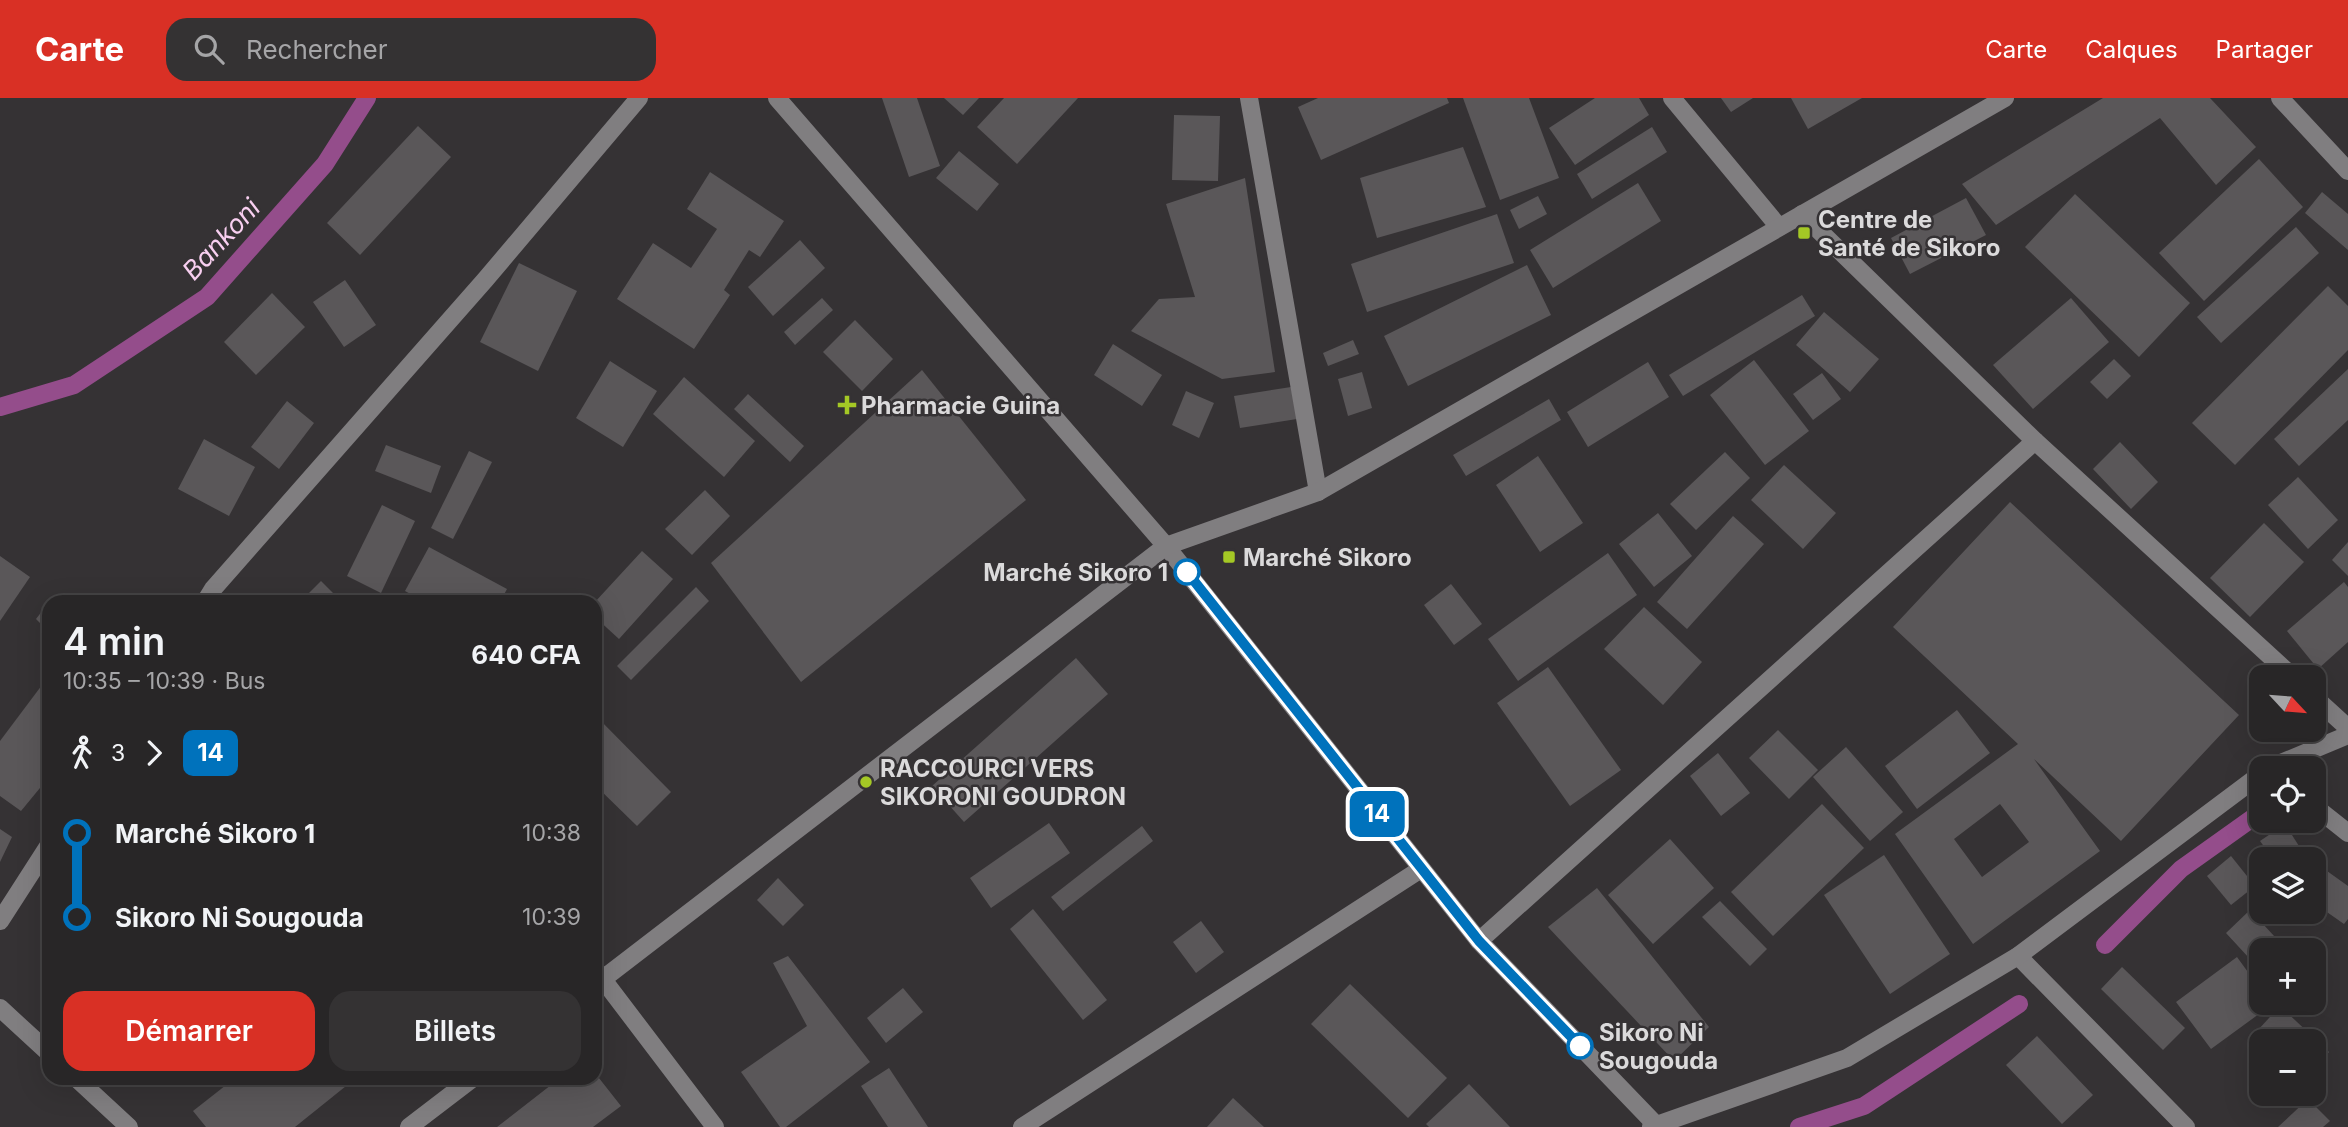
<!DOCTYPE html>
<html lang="fr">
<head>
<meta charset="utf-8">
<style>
  :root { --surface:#282627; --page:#343233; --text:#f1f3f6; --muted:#a5a5a7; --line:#444344; --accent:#d93025 }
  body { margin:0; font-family:Inter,sans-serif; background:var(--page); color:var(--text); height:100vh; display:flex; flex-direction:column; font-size:26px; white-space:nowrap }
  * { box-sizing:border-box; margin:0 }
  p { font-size:23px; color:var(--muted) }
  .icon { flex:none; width:38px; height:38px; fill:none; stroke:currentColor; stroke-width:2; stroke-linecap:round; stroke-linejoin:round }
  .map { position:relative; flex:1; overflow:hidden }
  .panel { position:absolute; left:42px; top:497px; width:560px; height:490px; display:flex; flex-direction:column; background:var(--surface); border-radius:21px; box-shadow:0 7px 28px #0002,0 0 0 2px var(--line) }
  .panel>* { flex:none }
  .badge { padding:0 14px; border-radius:10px; font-size:24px; line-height:46px }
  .needle { width:46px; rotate:116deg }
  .controls { position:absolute; left:2249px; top:567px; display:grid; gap:14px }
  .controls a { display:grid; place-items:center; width:77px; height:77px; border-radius:14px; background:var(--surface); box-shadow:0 7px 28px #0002,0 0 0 2px var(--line); font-size:35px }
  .map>.badge { position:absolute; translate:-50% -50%; box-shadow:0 0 0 4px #fff }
  .legs { display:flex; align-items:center; gap:10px; height:77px; padding:0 21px; font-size:23px }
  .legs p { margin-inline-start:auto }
  .overview { display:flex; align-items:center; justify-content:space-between; height:119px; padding:0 21px }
  h1 { font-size:38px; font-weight:600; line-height:52px }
  .button { display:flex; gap:14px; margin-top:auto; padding:14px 21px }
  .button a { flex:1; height:80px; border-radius:21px; background:var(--accent); color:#fff; font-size:28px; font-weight:600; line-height:80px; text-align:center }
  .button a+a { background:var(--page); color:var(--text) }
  ul { padding:0 21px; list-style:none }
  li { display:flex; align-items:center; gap:24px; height:84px; font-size:26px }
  li i { display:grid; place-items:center; width:10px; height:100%; margin:0 9px; background:currentColor }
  li i::after { content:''; width:18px; height:18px; margin:-9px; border:5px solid; border-radius:50%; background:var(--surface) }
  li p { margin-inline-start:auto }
  li:first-child i { background:linear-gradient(#0000 50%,currentColor 0) }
  li:last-child i { background:linear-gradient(currentColor 50%,#0000 0) }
  header { display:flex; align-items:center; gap:42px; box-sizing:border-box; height:98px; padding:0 35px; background:var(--accent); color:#fff }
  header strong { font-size:33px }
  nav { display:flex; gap:38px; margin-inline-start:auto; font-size:24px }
  .search { width:490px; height:63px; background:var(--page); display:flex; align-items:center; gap:18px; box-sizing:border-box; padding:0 24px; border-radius:21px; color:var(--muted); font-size:26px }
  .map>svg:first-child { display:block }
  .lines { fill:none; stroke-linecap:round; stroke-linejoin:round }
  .stream { stroke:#944d8b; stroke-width:18 }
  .building { fill:#5a5759; fill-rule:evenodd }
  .minor { stroke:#807e80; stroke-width:18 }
  .line-1-casing { stroke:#fff; stroke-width:16 }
  .line-1 { stroke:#0072bc; stroke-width:10 }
  .poi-dot { fill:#a4c825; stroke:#353234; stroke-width:2.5 }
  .stop-1-dot { fill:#fff; stroke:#0072bc; stroke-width:3.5 }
  .labels { text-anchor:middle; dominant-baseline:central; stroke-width:5; stroke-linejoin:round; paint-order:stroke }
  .poi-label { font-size:24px; font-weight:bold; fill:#dbdadb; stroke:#353234; text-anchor:start }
  .stop-label { font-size:24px; font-weight:bold; fill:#dbdadb; stroke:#353234; text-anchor:end }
  .water-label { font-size:26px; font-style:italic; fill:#f8cff0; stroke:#353234 }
</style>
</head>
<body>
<header>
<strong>Carte</strong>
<div class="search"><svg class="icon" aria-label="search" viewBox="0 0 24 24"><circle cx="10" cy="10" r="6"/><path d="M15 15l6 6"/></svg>Rechercher</div>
<nav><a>Carte</a><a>Calques</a><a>Partager</a></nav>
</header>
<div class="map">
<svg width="2348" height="1029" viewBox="0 0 2348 1029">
  <rect width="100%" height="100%" fill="#353234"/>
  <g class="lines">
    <g class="stream">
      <polyline points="0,309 74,287 207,199 325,66 367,0"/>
      <polyline points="2105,847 2181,771 2261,714"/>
      <polyline points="1799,1029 1864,1008 2019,906"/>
    </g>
  </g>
  <g class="building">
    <polygon points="882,0 917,0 940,68 909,79"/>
    <polygon points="944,0 979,0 963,17"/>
    <polygon points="1004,0 1078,0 1017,66 977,29"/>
    <polygon points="1318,0 1447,0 1449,5 1321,62 1298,9"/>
    <polygon points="1463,0 1529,0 1559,80 1500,102"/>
    <polygon points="1595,0 1639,0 1649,17 1575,67 1549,30"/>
    <polygon points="1721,0 1753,0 1731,14"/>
    <polygon points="1791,0 1862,0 1808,31"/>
    <polygon points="2103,0 2210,0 2256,49 2216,87 2160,20 1996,127 1962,86"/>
    <polygon points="1174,17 1220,18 1218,83 1172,82"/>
    <polygon points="418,28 451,59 360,157 327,125"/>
    <polygon points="1652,29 1667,54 1592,101 1577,76"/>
    <polygon points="1463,49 1486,109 1377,140 1360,80"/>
    <polygon points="959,53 999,86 977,113 936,80"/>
    <polygon points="2259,61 2303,109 2204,203 2159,155"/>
    <polygon points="710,74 784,123 760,159 749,152 724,192 730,197 694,251 617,201 653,145 691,170 717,131 687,111"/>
    <polygon points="1245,80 1275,274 1222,281 1131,233 1159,201 1195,199 1166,106"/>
    <polygon points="1638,85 1661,123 1553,190 1530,152"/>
    <polygon points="2322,94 2348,116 2348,152 2305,115"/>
    <polygon points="2075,96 2190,205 2139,259 2025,149"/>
    <polygon points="1538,98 1547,116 1519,131 1510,112"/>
    <polygon points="1966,100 1986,137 1910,176 1891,140"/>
    <polygon points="1497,116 1514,165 1367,214 1351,166"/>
    <polygon points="2296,129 2319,155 2221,245 2197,219"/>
    <polygon points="800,142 825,170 773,218 748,189"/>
    <polygon points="519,165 577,193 538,273 480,244"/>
    <polygon points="1527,167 1551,217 1408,288 1384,238"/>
    <polygon points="345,182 376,227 344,249 313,204"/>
    <polygon points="2328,188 2348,208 2348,252 2235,367 2192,325"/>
    <polygon points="272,195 305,229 256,277 224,244"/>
    <polygon points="1802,197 1815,218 1683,298 1669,277"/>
    <polygon points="822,200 833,212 795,247 784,234"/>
    <polygon points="2071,200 2109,244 2033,311 1993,267"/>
    <polygon points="1824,214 1879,261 1850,294 1796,247"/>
    <polygon points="855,222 893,261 862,293 823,254"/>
    <polygon points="1353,242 1359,256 1328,268 1323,255"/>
    <polygon points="1113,246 1162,277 1142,308 1094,277"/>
    <polygon points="2114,261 2131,278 2107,301 2090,284"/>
    <polygon points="1754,262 1809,333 1765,367 1710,297"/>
    <polygon points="610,263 657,293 623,349 576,320"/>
    <polygon points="1648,264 1669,299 1588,349 1567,314"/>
    <polygon points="2348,271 2348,322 2299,368 2274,341"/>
    <polygon points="922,272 1026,402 801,584 711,465"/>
    <polygon points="1362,274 1372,310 1348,318 1338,281"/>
    <polygon points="1822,275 1841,301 1813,322 1793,296"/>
    <polygon points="684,279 755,343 724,379 653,316"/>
    <polygon points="1291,289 1297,321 1240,330 1234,298"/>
    <polygon points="1186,293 1214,305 1199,340 1172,327"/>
    <polygon points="748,296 804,348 790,364 734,311"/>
    <polygon points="1549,301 1561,322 1466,378 1453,357"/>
    <polygon points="287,303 314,325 279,371 251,349"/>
    <polygon points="204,341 255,369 229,418 178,391"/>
    <polygon points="2120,344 2158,384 2131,411 2093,371"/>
    <polygon points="386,347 441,368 431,395 375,373"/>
    <polygon points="469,353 492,364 453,441 431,430"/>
    <polygon points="1725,354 1750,380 1696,432 1670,406"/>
    <polygon points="1538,358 1583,425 1540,454 1496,387"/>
    <polygon points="1784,367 1836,415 1803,451 1751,402"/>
    <polygon points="2298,379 2338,422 2308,451 2268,407"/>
    <polygon points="705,392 730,418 692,457 665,431"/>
    <path d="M2010 404 2239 617 2121 743 2034 661 2100 753 1973 846 1895 736 2018 646 1893 529ZM2000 706 2029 744 1982 779 1954 741Z"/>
    <polygon points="382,407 415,423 381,495 347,478"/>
    <polygon points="1658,415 1692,458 1654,489 1619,446"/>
    <polygon points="1733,418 1764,446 1687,531 1657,504"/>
    <polygon points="2264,425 2304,464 2250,519 2210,480"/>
    <polygon points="2348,444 2348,478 2332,462"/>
    <polygon points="429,449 507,491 500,504 425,504 405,493"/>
    <polygon points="642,453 673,481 619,541 595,519 595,504"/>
    <polygon points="1608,455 1637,497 1518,583 1488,541"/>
    <polygon points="0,458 30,479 0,523"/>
    <polygon points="321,483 342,504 300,504"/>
    <polygon points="2344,484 2348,489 2348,544 2318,571 2287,533"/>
    <polygon points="1451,486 1482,526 1454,547 1424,507"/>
    <polygon points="696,489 709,503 631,582 617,568"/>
    <polygon points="52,500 56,504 49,504 49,534 36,521"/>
    <polygon points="1644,509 1702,564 1663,607 1604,551"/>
    <polygon points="1076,560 1108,596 964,724 932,688"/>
    <polygon points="1548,569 1621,672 1570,708 1497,605"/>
    <polygon points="45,583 49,586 49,679 21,713 0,698 0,643"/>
    <polygon points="1957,612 1990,655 1917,711 1885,668"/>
    <polygon points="595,617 671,694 637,728 595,687"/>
    <polygon points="1778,632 1818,672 1789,701 1749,660"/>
    <polygon points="1846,649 1903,714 1870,743 1813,679"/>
    <polygon points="1718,655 1750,695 1721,718 1690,678"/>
    <polygon points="1822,706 1864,750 1773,838 1731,794"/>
    <polygon points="1049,725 1070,755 991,810 970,780"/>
    <polygon points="2285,726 2304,756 2297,761 2273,761 2260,743"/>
    <polygon points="1142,728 1153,743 1063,813 1051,799"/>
    <polygon points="0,731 12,739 0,764"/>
    <polygon points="1670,741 1714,790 1653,846 1608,797"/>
    <polygon points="1884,757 1950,856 1890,896 1824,797"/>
    <polygon points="2231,758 2255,788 2231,807 2207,778"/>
    <polygon points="2327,773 2348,788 2348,821 2344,826 2314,805 2314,792"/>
    <polygon points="778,780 804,807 783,828 757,802"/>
    <polygon points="1597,790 1709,929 1674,963 1548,829"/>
    <polygon points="1720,803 1767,851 1750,868 1702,819"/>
    <polygon points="1033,811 1107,902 1083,922 1010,831"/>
    <polygon points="2250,812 2287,852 2261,852 2261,873 2226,835"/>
    <polygon points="1201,823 1224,854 1196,875 1173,844"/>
    <polygon points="788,858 870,964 786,1029 780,1029 741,974 807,928 773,865"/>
    <polygon points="2237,859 2261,892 2261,905 2274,905 2211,951 2176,904"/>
    <polygon points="2122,869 2185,930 2163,952 2101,891"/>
    <polygon points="1350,886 1447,980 1408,1020 1311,926"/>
    <polygon points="903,890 923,914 886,945 867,920"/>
    <polygon points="2280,908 2329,954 2314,970 2314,943 2269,943 2258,932"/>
    <polygon points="2037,938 2093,997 2062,1026 2006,967"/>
    <polygon points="889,970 928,1029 888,1029 861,988"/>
    <polygon points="595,975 621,1008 593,1029 497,1029 560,980 595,980"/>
    <polygon points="235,980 356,980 295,1029 206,1029 193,1013"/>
    <polygon points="1469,986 1510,1029 1429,1029 1426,1026"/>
    <polygon points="1233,1000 1264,1029 1207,1029"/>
    <polygon points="2308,1001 2330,1023 2323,1029 2278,1029"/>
  </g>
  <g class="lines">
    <g class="minor">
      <polyline points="777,0 1166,448 1479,843 1658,1029"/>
      <polyline points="1249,0 1318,394"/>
      <polyline points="1672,0 1779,129"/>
      <polyline points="2280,0 2348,73"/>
      <polyline points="1802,116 2035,343 2293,579"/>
      <polyline points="205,504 213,491 485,182 639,0"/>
      <polyline points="2314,599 2348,630"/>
      <polyline points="2269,670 2348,637"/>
      <polyline points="2314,708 2348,735"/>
      <polyline points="0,823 49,747"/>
      <polyline points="1479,843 2035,343"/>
      <polyline points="2018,858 2186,1029"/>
      <polyline points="595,871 715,1029"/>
      <polyline points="595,887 1166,448 1318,394 2005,0"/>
      <polyline points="0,910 49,955"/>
      <polyline points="76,980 129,1029"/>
      <polyline points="409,1029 473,980"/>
      <polyline points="1022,1029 1421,771"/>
      <polyline points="1651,1029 1847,960 2018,858 2261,676"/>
    </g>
  </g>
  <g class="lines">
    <defs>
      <polyline id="line-1" points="1187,474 1479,843 1580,948"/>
    </defs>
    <use href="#line-1" class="line-1-casing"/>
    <use href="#line-1" class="line-1"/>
  </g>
  <g class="poi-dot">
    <rect x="1797" y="128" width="14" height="14" rx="3.5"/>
    <path d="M843.5 296.5h7v7h7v7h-7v7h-7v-7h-7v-7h7z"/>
    <rect x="1222" y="452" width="14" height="14" rx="3.5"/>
    <circle cx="866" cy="684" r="7"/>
  </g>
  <g class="stop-1-dot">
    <circle cx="1187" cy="474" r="12"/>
    <circle cx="1580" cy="948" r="12"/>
  </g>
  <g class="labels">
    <g class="poi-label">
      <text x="1818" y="121">Centre de<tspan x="1818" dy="28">Santé de Sikoro</tspan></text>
      <text x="861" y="307">Pharmacie Guina</text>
      <text x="1243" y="459">Marché Sikoro</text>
      <text x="880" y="670">RACCOURCI VERS<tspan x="880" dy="28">SIKORONI GOUDRON</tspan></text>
    </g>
    <g class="stop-label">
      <text x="1168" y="474">Marché Sikoro 1</text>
      <text x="1599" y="934" text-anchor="start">Sikoro Ni<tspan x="1599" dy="28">Sougouda</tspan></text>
    </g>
    <g class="water-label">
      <text transform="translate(221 141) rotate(-47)">Bankoni</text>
    </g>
  </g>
</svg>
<div class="controls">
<a><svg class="needle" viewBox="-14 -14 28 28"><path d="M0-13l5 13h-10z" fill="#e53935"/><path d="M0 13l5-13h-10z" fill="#a5a5a7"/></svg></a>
<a><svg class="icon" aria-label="locate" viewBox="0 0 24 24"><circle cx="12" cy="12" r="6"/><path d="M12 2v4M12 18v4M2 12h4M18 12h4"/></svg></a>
<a><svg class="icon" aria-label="layers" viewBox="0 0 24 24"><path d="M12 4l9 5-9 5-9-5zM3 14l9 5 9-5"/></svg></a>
<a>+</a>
<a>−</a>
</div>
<b class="badge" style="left:1377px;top:716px;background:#0072bc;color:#fff">14</b>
<section class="panel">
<div class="overview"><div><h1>4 min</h1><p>10:35 – 10:39 · Bus</p></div><b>640 CFA</b></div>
<div class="legs"><svg class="icon" aria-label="walk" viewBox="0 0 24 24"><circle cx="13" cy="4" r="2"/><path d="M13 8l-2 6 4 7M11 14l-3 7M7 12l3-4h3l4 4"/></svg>3<svg class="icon" aria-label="forward" viewBox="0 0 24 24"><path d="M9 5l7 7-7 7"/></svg><b class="badge" style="background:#0072bc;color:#fff">14</b></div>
<ul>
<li><i style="color:#0072bc"></i><b>Marché Sikoro 1</b><p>10:38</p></li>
<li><i style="color:#0072bc"></i><b>Sikoro Ni Sougouda</b><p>10:39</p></li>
</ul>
<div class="button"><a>Démarrer</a><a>Billets</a></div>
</section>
</div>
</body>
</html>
